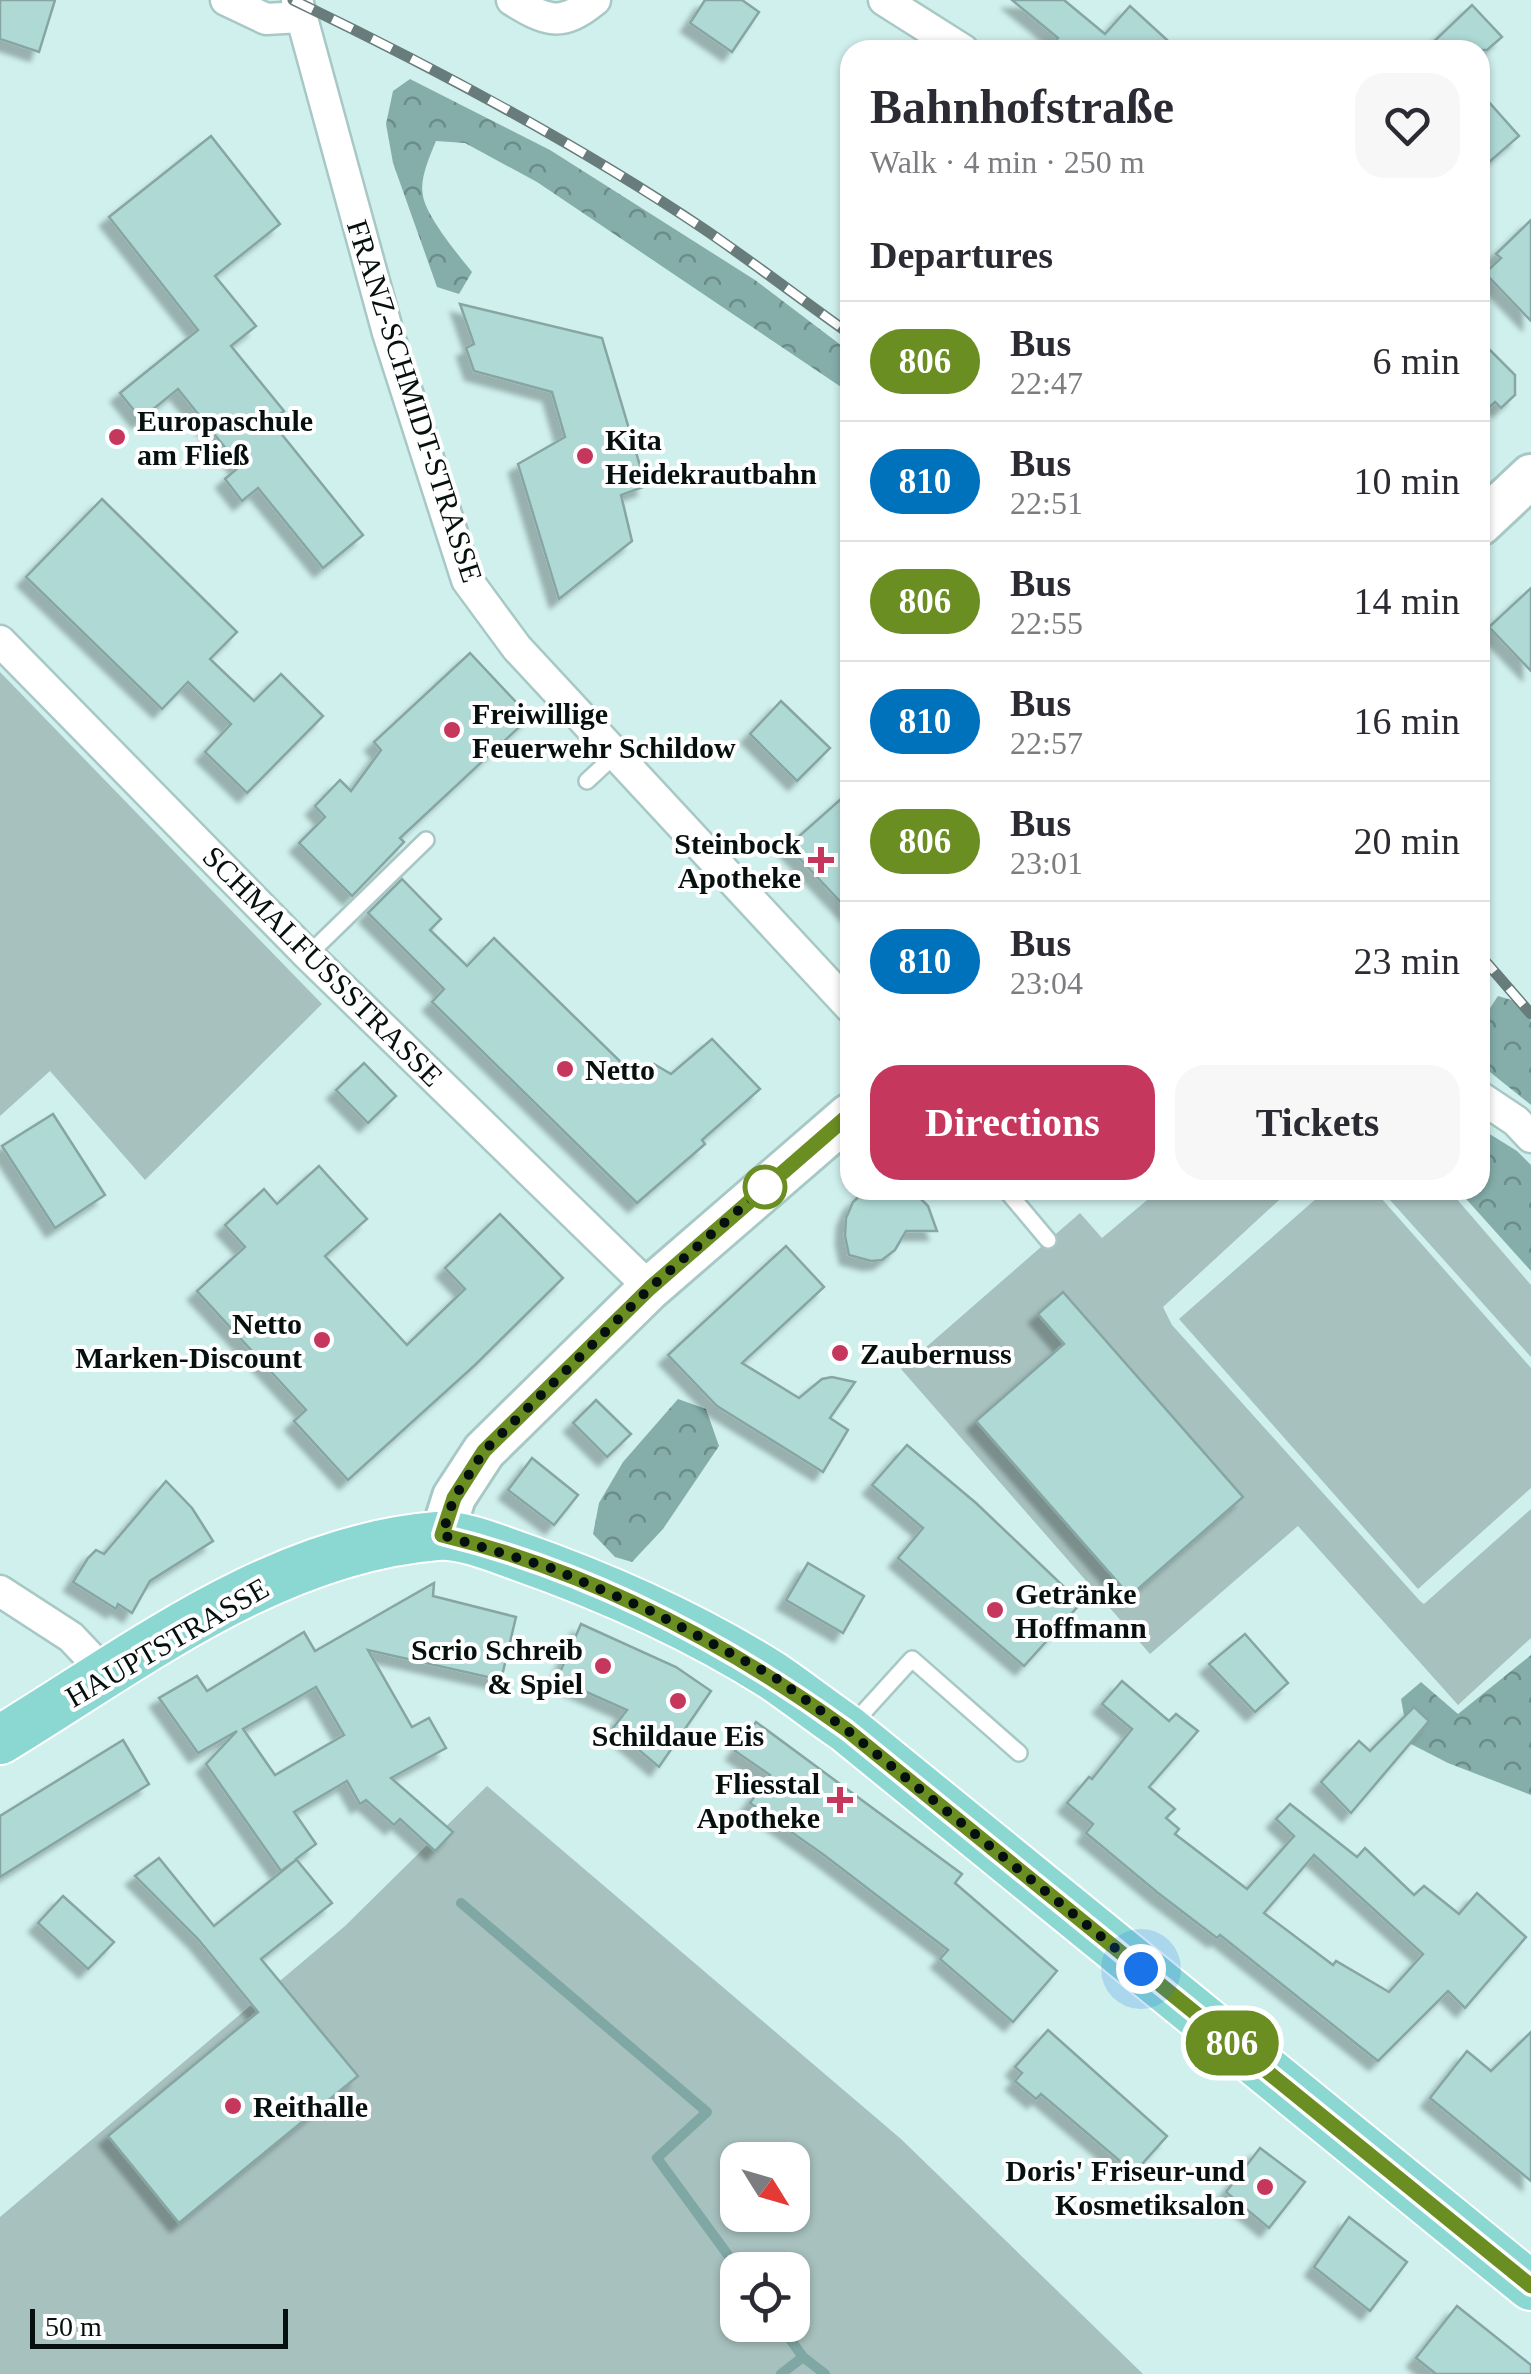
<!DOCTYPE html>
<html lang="en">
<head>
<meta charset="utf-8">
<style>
  :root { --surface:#fff; --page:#f7f7f7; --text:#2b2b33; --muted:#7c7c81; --line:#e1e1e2; --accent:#c6375e }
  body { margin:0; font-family:Georgia,serif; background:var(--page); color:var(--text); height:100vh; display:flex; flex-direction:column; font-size:38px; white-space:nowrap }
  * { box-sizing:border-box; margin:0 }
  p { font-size:32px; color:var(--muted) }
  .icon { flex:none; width:55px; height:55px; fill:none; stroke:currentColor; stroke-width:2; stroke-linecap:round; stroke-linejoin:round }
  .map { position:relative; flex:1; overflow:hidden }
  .drawer { position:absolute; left:840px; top:40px; width:650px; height:1160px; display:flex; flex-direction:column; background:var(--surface); border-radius:30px; box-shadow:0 2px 8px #0004 }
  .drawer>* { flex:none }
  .badge { padding:0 20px; border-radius:32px; font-size:35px; line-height:65px }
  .needle { width:65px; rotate:127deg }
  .buttons { position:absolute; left:720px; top:2142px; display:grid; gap:20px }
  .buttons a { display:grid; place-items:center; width:90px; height:90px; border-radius:20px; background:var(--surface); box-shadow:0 2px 8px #0004; font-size:50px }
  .scale { position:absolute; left:30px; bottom:25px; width:258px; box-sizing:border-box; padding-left:10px; border:5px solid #05100f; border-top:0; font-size:28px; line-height:35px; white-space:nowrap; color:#05100f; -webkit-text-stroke:8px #fff; paint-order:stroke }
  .you { position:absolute; width:50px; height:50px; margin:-25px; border:8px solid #fff; border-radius:50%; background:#1a73e8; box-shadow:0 0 0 15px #1a73e833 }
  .map>.badge { position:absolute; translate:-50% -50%; box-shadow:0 0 0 5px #fff }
  h2 { padding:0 30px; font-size:38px; line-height:90px }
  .round { display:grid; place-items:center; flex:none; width:105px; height:105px; border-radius:30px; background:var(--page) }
  .head { display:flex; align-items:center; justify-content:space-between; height:170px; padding:0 30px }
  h1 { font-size:48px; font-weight:600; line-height:75px }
  .primary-button { display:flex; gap:20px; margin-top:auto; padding:20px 30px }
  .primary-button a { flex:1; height:115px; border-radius:30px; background:var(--accent); color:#fff; font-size:40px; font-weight:600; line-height:115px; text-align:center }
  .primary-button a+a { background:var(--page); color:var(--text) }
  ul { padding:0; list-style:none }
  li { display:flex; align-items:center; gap:30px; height:120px; padding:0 30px; border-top:2px solid var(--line) }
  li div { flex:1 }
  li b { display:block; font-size:38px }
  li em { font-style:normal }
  li .badge { min-width:110px; font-weight:700; text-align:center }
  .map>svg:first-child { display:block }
  .grass { fill:#a7c1be; fill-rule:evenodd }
  .forest { fill:url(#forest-crowns) }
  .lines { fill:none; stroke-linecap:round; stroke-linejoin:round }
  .stream { stroke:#7fa8a4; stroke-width:10 }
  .building { fill:#aed9d5; stroke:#87a6a3; stroke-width:2.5; fill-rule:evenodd; filter:url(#shadow) }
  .lane-casing { stroke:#a8c8c5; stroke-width:20 }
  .street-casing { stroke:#a8c8c5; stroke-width:35 }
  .secondary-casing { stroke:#a8c8c5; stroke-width:48 }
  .primary-casing { stroke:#fff; stroke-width:52 }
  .lane { stroke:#fff; stroke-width:15 }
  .street { stroke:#fff; stroke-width:30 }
  .secondary { stroke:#fff; stroke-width:42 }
  .primary { stroke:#8bd8d3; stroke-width:48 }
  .rail-casing { stroke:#687d7b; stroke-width:11 }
  .rail { stroke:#fff; stroke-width:8; stroke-dasharray:22; stroke-linecap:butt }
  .line-casing { stroke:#fff; stroke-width:22 }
  .line { stroke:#6b8e23; stroke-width:15 }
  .walk { stroke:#05100f; stroke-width:10; stroke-dasharray:0 18 }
  .poi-dot { fill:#c6375e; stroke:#fff; stroke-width:4 }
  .stop-dot { fill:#fff; stroke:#6b8e23; stroke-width:5 }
  .labels { text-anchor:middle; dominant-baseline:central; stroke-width:8; stroke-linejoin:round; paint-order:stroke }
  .street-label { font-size:30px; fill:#05100f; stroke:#fff }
  .poi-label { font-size:30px; font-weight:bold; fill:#05100f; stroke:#fff; text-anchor:start }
</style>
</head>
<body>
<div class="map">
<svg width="1531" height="2374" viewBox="0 0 1531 2374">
  <defs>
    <pattern id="forest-crowns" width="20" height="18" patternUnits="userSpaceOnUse" patternTransform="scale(2.5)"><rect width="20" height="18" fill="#85aeaa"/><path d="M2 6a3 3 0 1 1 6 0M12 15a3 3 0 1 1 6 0" fill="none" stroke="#6b8c89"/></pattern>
    <filter id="shadow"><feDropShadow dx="-9" dy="9" stdDeviation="2.5" flood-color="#0004"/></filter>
  </defs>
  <rect width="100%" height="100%" fill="#cff0ed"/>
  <g class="grass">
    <polygon points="0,672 322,1004 145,1180 50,1071 0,1116"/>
    <polygon points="1159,1190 1290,1190 1163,1307 1172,1325 1420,1601 1424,1604 1531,1509 1531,1638 1458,1705 1298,1526 1150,1654 901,1369 1080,1213 1102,1238"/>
    <polygon points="1326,1190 1374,1190 1531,1368 1531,1488 1418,1589 1179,1319"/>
    <polygon points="1381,1190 1449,1190 1531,1285 1531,1357"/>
    <path d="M487 1786 901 2139 1143 2374H0V2217L345 1926ZM738 2160H792V2215H738ZM738 2270H792V2325H738Z"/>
  </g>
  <g class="forest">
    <path d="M410 79 550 150 755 280 850 352V393L537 182 465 143 436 141C430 156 419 179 423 196 426 216 459 256 472 272L459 294 437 287 393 163 386 124 393 91Z"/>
    <polygon points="1498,996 1518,1002 1531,1021 1531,1105 1480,1064 1480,1023"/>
    <polygon points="1480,1128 1517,1151 1531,1165 1531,1271 1458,1190 1480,1190"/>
    <polygon points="678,1399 706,1409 719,1446 663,1529 632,1562 615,1557 593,1534 599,1503 623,1462"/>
    <polygon points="1531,1655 1531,1795 1448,1763 1409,1743 1401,1699 1421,1682 1458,1714"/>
  </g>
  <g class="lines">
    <g class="stream">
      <polyline points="461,1903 707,2112 657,2158 739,2270"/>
      <polyline points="780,2325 803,2357 781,2374"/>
      <polyline points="803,2357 825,2374"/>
    </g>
  </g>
  <g class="building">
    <polygon points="0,0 55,0 39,52 0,39"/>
    <polygon points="705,0 742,0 759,12 732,52 690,23"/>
    <polygon points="1012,0 1064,0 1105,34 1130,6 1178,50 1048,50 1058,38"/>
    <polygon points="1472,5 1502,37 1487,50 1425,50"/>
    <polygon points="1480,92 1519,136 1480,170"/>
    <polygon points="211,136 280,224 215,276 256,326 231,346 284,411 271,421 363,535 323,568 258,488 242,501 225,479 240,466 178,389 141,419 120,393 198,330 109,217"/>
    <polygon points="1531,220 1531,321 1485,273 1501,258 1496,254"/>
    <polygon points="460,304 602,338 646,486 621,495 632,541 559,599 518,464 565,437 552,392 474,371 466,348 474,344"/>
    <polygon points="1480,340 1515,375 1515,395 1501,408 1495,402 1480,416"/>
    <polygon points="102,499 237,632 210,659 254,701 281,674 323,716 247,793 205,752 231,724 188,682 162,709 26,577"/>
    <polygon points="1531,588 1531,671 1489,627"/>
    <polygon points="470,653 530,717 400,838 404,842 352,896 299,843 325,817 315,806 340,780 351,791 381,750 374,742"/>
    <polygon points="781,701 830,748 797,781 750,734"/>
    <polygon points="850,791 850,912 788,846"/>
    <polygon points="402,879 441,919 430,930 467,966 494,938 639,1080 654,1064 671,1074 712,1039 760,1089 702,1140 705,1144 637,1203 432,1002 444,989 368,913"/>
    <polygon points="364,1063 396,1096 368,1123 336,1090"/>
    <polygon points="53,1114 105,1195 55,1228 2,1146"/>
    <polygon points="319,1166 367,1219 325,1256 407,1345 465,1289 445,1268 500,1214 563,1278 475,1365 348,1480 294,1421 306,1410 197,1291 245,1247 225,1225 264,1189 277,1204"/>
    <polygon points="866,1190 912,1190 928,1206 937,1231 906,1231 895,1250 882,1260 871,1261 849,1255 845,1236 846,1218 853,1202"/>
    <polygon points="786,1246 824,1287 742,1363 799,1398 822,1379 832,1377 855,1382 830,1418 848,1430 823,1472 717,1406 668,1355"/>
    <polygon points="1063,1292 1243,1497 1130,1596 976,1421 1064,1344 1038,1314"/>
    <polygon points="596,1400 631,1434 607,1457 573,1423"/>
    <polygon points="907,1445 976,1503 1081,1603 1024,1666 898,1558 923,1528 872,1485"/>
    <polygon points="532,1458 578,1495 554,1525 508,1490"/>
    <polygon points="166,1481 192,1508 213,1541 150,1581 132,1613 118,1604 116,1609 73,1582 88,1558 96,1550 104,1554"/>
    <polygon points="808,1563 864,1596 843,1633 786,1600"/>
    <path d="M434 1583 433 1596 516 1617 501 1680 368 1650 412 1727 429 1718 446 1748 391 1778 453 1832 435 1851 400 1819 394 1825 366 1800 360 1804 347 1781 294 1812 316 1844 296 1859 332 1903 261 1959 358 2076 179 2223 108 2136 258 2012 198 1939 135 1876 159 1858 214 1926 296 1860 281 1871 206 1764 237 1731 198 1753 159 1698 197 1676 207 1691 304 1632 315 1651ZM316 1687 344 1735 275 1775 243 1729Z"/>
    <polygon points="581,1624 676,1667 711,1691 659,1767 613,1728 627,1710 557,1679"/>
    <polygon points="1245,1634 1288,1683 1255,1712 1209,1664"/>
    <path d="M1122 1681 1169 1721 1176 1714 1198 1731 1149 1787 1175 1809 1166 1818 1179 1829 1175 1834 1247 1889 1294 1836 1276 1819 1290 1804 1357 1857 1365 1848 1414 1895 1424 1886 1459 1914 1477 1893 1526 1937 1465 2008 1448 1991 1378 2061 1220 1935 1217 1938 1158 1893 1086 1833 1093 1824 1067 1803 1089 1777 1092 1779 1132 1729 1102 1704ZM1314 1855 1423 1954 1389 1992 1336 1961 1333 1965 1264 1913Z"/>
    <polygon points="1414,1707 1429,1721 1351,1813 1321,1782 1359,1741 1370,1751"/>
    <polygon points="756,1722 962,1874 955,1883 1057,1971 1013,2022 940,1959 948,1950 824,1855 750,1803 770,1775 735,1751"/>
    <polygon points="123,1740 149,1784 0,1877 0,1816"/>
    <polygon points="63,1896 114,1942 88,1969 38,1923"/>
    <polygon points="1048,2030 1167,2136 1134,2173 1041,2094 1036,2099 1015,2081 1022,2073 1015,2067"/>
    <polygon points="1531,2032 1531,2181 1430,2098 1467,2051 1491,2071"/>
    <polygon points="1260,2148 1305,2182 1269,2228 1226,2192"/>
    <polygon points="1349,2217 1407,2262 1370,2311 1314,2267"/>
    <polygon points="1457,2306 1531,2365 1531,2374 1436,2374 1416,2358"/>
  </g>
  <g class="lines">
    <defs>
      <g id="lane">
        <polyline points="587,781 615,755"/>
        <polyline points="308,955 426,840"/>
        <polyline points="1006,1190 1048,1240"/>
        <polyline points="852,1725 912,1659 1019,1753"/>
      </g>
      <g id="street">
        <polyline points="226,0 266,19 301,17"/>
        <polyline points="297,0 388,333 467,580 517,648 850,1007"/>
        <path d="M512 0C546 21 561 28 595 0"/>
        <polyline points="884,0 963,50"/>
        <polyline points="0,641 308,955 650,1288"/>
        <polyline points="1480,1097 1516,1121 1531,1137"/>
        <polyline points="0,1591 71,1637 107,1675"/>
      </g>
      <g id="secondary">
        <polyline points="1480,524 1531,476"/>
        <polyline points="442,1535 454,1497 484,1451 650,1288 850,1115"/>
      </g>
      <path id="primary" d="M0 1740C135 1658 274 1549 437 1536 462 1534 495 1548 518 1556 606 1587 694 1626 773 1676 798 1693 822 1712 847 1729L1531 2286"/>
    </defs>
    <use href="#lane" class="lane-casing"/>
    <use href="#street" class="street-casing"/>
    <use href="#secondary" class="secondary-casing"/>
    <use href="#primary" class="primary-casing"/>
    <use href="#lane" class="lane"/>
    <use href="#street" class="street"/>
    <use href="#secondary" class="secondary"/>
    <use href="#primary" class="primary"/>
    <defs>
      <g id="rail">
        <path d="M293 0C435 68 576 143 707 231 755 264 802 300 850 334"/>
        <polyline points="1480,955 1531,1014"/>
      </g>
    </defs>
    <use href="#rail" class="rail-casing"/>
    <use href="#rail" class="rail"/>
  </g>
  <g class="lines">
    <defs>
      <path id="line" d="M850 1114 650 1288 484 1451 454 1498 442 1535C590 1571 724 1641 847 1730L1531 2286"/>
    </defs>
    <use href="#line" class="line-casing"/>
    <use href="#line" class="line"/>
    <polyline class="walk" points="765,1187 650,1288 484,1451 454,1498 442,1535 551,1568 653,1612 773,1676 847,1730 1141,1969"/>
  </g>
  <g class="poi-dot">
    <circle cx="117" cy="437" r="10"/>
    <circle cx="585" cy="456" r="10"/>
    <circle cx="452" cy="730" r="10"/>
    <path d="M816 845h10v10h10v10h-10v10h-10v-10h-10v-10h10z"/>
    <circle cx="565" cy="1069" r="10"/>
    <circle cx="322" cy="1340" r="10"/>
    <circle cx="840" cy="1353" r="10"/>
    <circle cx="995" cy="1610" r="10"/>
    <circle cx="603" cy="1666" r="10"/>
    <circle cx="678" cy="1701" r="10"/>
    <path d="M835 1785h10v10h10v10h-10v10h-10v-10h-10v-10h10z"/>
    <circle cx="233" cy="2106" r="10"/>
    <circle cx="1265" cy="2187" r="10"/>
  </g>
  <circle class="stop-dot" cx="765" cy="1187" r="20"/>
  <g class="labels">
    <g class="street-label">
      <text transform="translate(415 401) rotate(72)">FRANZ-SCHMIDT-STRASSE</text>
      <text transform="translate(323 966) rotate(45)">SCHMALFUSSSTRASSE</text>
      <text transform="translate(167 1642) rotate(-30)">HAUPTSTRASSE</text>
    </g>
    <g class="poi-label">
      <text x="137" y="420">Europaschule<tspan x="137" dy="34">am Fließ</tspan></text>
      <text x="605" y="439">Kita<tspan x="605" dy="34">Heidekrautbahn</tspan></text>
      <text x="472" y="713">Freiwillige<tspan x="472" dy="34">Feuerwehr Schildow</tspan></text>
      <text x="801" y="843" text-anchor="end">Steinbock<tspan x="801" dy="34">Apotheke</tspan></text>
      <text x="585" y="1069">Netto</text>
      <text x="302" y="1323" text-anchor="end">Netto<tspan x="302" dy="34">Marken-Discount</tspan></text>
      <text x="860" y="1353">Zaubernuss</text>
      <text x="1015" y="1593">Getränke<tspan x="1015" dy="34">Hoffmann</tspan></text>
      <text x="583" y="1649" text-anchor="end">Scrio Schreib<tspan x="583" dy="34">&amp; Spiel</tspan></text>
      <text x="678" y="1735" text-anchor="middle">Schildaue Eis</text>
      <text x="820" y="1783" text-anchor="end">Fliesstal<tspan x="820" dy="34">Apotheke</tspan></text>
      <text x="253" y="2106">Reithalle</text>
      <text x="1245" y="2170" text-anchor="end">Doris' Friseur-und<tspan x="1245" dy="34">Kosmetiksalon</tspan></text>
    </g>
  </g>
</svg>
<div class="buttons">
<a><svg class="needle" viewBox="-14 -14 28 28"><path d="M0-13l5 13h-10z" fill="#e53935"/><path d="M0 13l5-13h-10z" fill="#7c7c81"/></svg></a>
<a><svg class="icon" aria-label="locate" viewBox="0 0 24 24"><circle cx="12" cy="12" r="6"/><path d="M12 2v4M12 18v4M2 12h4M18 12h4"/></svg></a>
</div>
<div class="scale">50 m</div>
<div class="you" style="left:1141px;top:1969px"></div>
<b class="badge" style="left:1232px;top:2043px;background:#6b8e23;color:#fff">806</b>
<section class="drawer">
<div class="head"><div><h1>Bahnhofstraße</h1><p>Walk · 4 min · 250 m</p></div><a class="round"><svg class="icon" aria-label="heart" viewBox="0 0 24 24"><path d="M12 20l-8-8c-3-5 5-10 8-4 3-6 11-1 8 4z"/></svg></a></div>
<h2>Departures</h2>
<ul>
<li><span class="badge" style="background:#6b8e23;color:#fff">806</span><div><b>Bus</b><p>22:47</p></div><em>6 min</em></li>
<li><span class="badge" style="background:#0072bc;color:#fff">810</span><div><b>Bus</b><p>22:51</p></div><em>10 min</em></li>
<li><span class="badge" style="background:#6b8e23;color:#fff">806</span><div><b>Bus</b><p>22:55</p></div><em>14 min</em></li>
<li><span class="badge" style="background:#0072bc;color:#fff">810</span><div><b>Bus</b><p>22:57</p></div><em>16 min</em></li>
<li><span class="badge" style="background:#6b8e23;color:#fff">806</span><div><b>Bus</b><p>23:01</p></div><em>20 min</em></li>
<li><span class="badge" style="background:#0072bc;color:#fff">810</span><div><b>Bus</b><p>23:04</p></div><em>23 min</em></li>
</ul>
<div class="primary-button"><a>Directions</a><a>Tickets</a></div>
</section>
</div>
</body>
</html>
